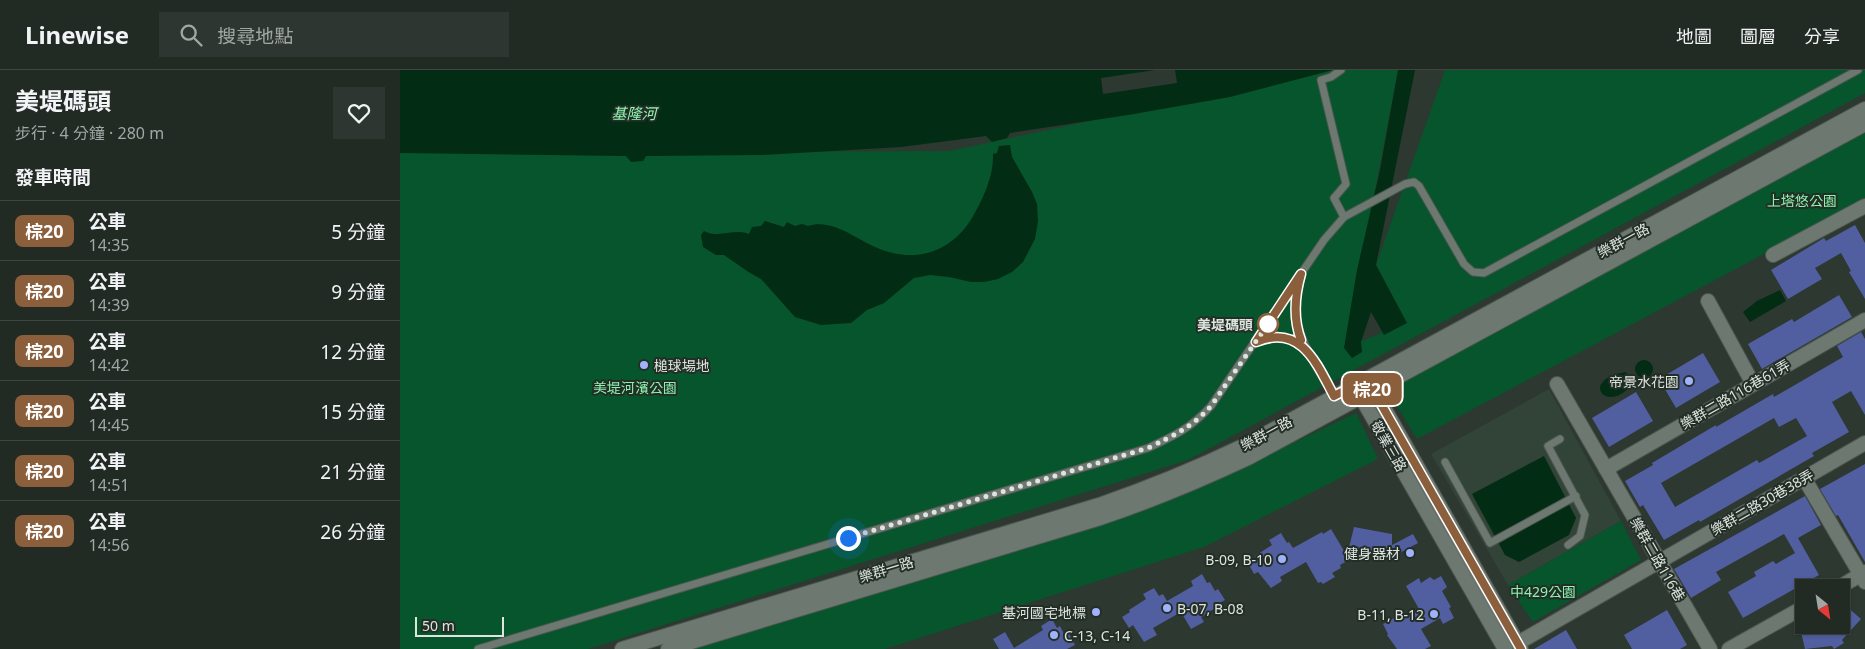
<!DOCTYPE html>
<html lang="zh-TW">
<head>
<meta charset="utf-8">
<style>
  :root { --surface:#222a24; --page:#2e3631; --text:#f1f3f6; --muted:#a2a7a6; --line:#3f4641 }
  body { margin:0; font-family:"Noto Sans","Noto Sans TC",sans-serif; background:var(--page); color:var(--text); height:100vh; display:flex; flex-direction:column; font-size:19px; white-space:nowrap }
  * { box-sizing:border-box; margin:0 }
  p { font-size:16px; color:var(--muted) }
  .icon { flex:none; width:28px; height:28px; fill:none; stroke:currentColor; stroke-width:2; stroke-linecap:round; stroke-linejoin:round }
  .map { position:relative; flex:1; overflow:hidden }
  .panel { display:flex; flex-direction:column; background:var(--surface); width:400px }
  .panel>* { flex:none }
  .badge { padding:0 10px; border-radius:8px; font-size:18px; line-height:32px }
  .needle { width:32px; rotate:150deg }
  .controls { position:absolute; left:1395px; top:509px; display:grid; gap:10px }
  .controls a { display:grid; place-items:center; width:55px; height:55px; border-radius:0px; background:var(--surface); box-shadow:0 1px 4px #0004,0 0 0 1px var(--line); font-size:25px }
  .scale { position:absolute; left:15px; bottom:12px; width:89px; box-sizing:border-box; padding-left:5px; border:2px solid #dee4df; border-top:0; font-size:14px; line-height:18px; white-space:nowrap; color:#dee4df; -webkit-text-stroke:4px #232e26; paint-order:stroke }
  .you { position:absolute; width:25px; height:25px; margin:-12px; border:4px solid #fff; border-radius:50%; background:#1a73e8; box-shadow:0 0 0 8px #1a73e833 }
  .map>.badge { position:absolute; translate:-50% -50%; box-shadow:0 0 0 2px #fff }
  h2 { padding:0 15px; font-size:19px; line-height:45px }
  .round { display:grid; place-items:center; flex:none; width:52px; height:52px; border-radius:0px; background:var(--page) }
  .summary { display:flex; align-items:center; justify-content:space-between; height:85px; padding:0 15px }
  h1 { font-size:24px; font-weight:700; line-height:38px }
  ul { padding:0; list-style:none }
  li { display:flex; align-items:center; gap:15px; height:60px; padding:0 15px; border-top:1px solid var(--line) }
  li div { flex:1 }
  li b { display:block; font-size:19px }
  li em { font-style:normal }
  li .badge { min-width:55px; font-weight:700; text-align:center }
  header { display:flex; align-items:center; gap:30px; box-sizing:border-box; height:70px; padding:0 25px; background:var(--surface); border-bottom:1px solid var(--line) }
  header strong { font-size:24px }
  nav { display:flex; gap:28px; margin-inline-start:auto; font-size:18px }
  .search { width:350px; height:45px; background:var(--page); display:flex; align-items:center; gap:12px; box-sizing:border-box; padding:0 18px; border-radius:0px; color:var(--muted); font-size:19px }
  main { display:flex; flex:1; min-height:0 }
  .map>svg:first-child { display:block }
  .built { fill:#324337 }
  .green { fill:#06552c }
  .water { fill:#022c14 }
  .pier { fill:#2d3830 }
  .building { fill:#515ea0; fill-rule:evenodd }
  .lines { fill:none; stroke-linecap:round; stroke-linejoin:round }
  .service-casing { stroke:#4d5650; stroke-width:9 }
  .minor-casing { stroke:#4d5650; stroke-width:16 }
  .tertiary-casing { stroke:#4d5650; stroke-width:16 }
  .secondary-casing { stroke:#4d5650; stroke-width:16 }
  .service { stroke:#6d7970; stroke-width:7 }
  .minor { stroke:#6d7970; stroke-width:14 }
  .tertiary { stroke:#6d7970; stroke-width:14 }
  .secondary { stroke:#6d7970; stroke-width:14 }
  .line-casing { stroke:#fff; stroke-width:11 }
  .line { stroke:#8b5e3c; stroke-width:8 }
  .walk { stroke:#dee4df; stroke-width:5; stroke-dasharray:0 9 }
  .stop-dot { fill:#fff; stroke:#8b5e3c; stroke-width:2.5 }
  .poi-dot { fill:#a1b2fd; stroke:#232e26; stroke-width:2 }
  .labels { text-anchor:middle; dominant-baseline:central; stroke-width:4; stroke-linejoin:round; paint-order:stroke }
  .park-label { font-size:14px; fill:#8cf2ad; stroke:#232e26 }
  .street-label { font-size:14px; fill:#dee4df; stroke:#232e26 }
  .stop-label { font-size:14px; font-weight:bold; fill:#dee4df; stroke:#232e26; text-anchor:end }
  .poi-label { font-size:14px; fill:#dee4df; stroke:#232e26; text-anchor:end }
  .water-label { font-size:15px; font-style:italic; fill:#91f7b2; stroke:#232e26 }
</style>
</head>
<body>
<header>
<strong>Linewise</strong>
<div class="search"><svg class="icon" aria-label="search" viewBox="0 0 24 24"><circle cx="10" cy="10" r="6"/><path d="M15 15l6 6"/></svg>搜尋地點</div>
<nav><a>地圖</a><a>圖層</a><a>分享</a></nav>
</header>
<main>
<section class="panel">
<div class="summary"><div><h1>美堤碼頭</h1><p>步行 · 4 分鐘 · 280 m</p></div><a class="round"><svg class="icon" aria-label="heart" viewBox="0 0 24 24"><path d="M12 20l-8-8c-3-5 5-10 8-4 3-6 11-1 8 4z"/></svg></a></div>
<h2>發車時間</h2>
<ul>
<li><span class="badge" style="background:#8b5e3c;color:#fff">棕20</span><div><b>公車</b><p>14:35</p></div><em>5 分鐘</em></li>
<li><span class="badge" style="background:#8b5e3c;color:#fff">棕20</span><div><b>公車</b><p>14:39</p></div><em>9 分鐘</em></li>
<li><span class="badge" style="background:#8b5e3c;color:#fff">棕20</span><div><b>公車</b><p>14:42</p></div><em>12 分鐘</em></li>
<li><span class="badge" style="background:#8b5e3c;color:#fff">棕20</span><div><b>公車</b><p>14:45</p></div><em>15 分鐘</em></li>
<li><span class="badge" style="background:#8b5e3c;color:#fff">棕20</span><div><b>公車</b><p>14:51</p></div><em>21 分鐘</em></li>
<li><span class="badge" style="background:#8b5e3c;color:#fff">棕20</span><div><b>公車</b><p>14:56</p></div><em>26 分鐘</em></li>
</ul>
</section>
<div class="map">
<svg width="1465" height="579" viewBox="0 0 1465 579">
  <rect width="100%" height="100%" fill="#2d3830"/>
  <polygon class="built" points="1149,319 1221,451 1108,515 1031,384"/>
  <g class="green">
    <polygon points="930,0 998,0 945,278 1006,253 976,195 1045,0 1465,0 1465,23 788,390 188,579 0,579 0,83 549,81"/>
    <polygon points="1465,61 1465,130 1017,369 989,323 993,314"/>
    <polygon points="956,343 978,389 804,477 485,579 294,579 772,430"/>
    <polygon points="1221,451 1241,490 1133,552 1108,515"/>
  </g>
  <g class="water">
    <polygon points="0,0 933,0 830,27 728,45 610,63 607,68 592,72 586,66 501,77 363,85 246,86 243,91 231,92 226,86 0,83"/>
    <polygon points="998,0 1015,0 976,195 1007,253 984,265 971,242 961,272 962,282 952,288 944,278 957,200 980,100"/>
    <path d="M610 75 612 87 632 122 637 134 638 151 635 169 623 192 612 202 598 209 584 212H571L549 207 530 205 514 208 484 233 467 240 451 253 421 255 395 247 361 209 350 203 324 185H316L303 177 301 165 304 161C319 169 333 158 349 164L352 157 361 156 365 151 384 157 387 152 395 156 402 154 408 156C431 148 455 168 475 177 513 194 550 184 572 148 583 129 594 106 593 84L597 83 599 76Z"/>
    <polygon points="1380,220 1386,231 1350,252 1343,242 1357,231"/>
    <circle cx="1244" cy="299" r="9"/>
    <path d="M1226 302 1232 314C1208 346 1177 310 1226 302Z"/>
    <polygon points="1144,386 1176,448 1169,465 1119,492 1105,485 1072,424"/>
  </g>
  <polygon class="pier" points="755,0 775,0 777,13 703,24 701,8"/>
  <g class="building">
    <polygon points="1455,155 1465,173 1465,229 1449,202 1451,201 1441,183 1415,198 1422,209 1388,229 1371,200 1424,168 1426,171"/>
    <polygon points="1439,225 1452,247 1362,299 1348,274 1392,249 1394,252"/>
    <path d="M1461 262 1465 269V345L1451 321 1432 332 1449 362 1412 383 1414 386 1300 452 1299 450 1264 470 1243 435 1240 437 1225 411 1253 395 1252 393 1316 355V357L1373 324 1374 327 1443 287 1437 276ZM1374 348 1379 357 1396 348 1407 366 1359 393 1357 390 1275 437 1261 413Z"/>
    <polygon points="1303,283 1320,312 1276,338 1259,309"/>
    <polygon points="1236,322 1253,351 1209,377 1192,348"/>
    <polygon points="1465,394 1465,492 1438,445 1436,446 1420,419"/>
    <polygon points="1405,426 1421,455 1398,468 1419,505 1343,548 1328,522 1356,506 1354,502 1373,491 1376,494 1395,483 1384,464 1316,502 1321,510 1291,528 1274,499"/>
    <polygon points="954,457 992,464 992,475 1013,464 1018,473 994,486 989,485 986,488 959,484 940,495 941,498 932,503 935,507 923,514 921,512 918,513 906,492 880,507 882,511 871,518 858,502 854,504 848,493 856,488 855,486 872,475 869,470 881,463 887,473 889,472 893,478 922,462 923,464 931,459 947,486"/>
    <polygon points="802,504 807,513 810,512 815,521 818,519 825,530 816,535 817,537 801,547 804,552 791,559 781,542 753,558 757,565 744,572 733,555 729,558 722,547 730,542 729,540 746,529 743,524 754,518 759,526 763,524 767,531 793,516 791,511"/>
    <polygon points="1041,506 1047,517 1042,521 1051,537 1049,538 1054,548 1043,554 1040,548 1021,559 1031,576 1025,579 997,579 987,565 988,564 983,554 994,548 997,552 1019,539 1006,516 1019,508 1021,513 1030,507 1034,510"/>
    <polygon points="1446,536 1461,549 1442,570 1444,573 1434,579 1432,576 1405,579 1401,562 1425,555 1441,555 1441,541"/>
    <polygon points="1267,540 1287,575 1280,579 1232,579 1224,565"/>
    <polygon points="652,549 657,558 660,556 665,566 669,564 675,575 667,579 599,579 593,569 605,562 614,578 643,560 641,556"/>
    <polygon points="1166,560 1177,579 1134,579"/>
  </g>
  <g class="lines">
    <defs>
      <g id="service">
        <polyline points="941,0 931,7 921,10 946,114 934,128 944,147"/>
        <path d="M899 210C886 259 913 288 935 329"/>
        <path d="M856 272C871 266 892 265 904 278"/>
        <polyline points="1160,369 1148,376 1185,445 1180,466 1168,475"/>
        <polyline points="1045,392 1090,473 1176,426"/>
        <path d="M78 579 748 378C774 366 791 358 811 336L924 170 944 147 1005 114 1014 112 1019 116 1064 194 1073 202 1084 203 1458 0"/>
      </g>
      <g id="minor">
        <polyline points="1373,185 1465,136"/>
        <polyline points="1308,231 1353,314"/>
        <polyline points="1157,314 1310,579"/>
        <polyline points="1206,399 1465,250"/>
        <polyline points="1404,408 1465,512"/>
        <polyline points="1438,518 1465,502"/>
        <polyline points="1118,573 1465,373"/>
        <polyline points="1329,579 1404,537"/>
      </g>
      <g id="tertiary">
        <polyline points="964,314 973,320 980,331 1121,579"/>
        <polyline points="961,315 961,327 1105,579"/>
      </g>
      <g id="secondary">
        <path d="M222 579 699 435C748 418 795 399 843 376L1465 39"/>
        <path d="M268 579 700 448C751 431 799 411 848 388L1465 54"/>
      </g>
    </defs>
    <use href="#service" class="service-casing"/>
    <use href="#minor" class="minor-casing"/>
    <use href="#tertiary" class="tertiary-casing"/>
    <use href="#secondary" class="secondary-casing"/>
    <use href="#service" class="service"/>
    <use href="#minor" class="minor"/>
    <use href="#tertiary" class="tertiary"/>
    <use href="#secondary" class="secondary"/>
  </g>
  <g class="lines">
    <defs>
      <path id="line" d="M901 270C893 249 895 225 901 204L856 272C901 253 917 294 934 326L961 312 973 320 1121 579"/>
    </defs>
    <use href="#line" class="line-casing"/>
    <use href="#line" class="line"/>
    <path class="walk" d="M448 468 748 378C774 365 791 358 811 336L868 254"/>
  </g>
  <circle class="stop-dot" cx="868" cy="254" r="10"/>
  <g class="poi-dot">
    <circle cx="244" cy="295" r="5"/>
    <circle cx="1289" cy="311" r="5"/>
    <circle cx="1010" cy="483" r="5"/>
    <circle cx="882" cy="489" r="5"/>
    <circle cx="767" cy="538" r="5"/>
    <circle cx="696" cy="542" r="5"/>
    <circle cx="1034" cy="544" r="5"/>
    <circle cx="654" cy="565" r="5"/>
  </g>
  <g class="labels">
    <g class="park-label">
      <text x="1402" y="130">上塔悠公園</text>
      <text x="235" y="317">美堤河濱公園</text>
      <text x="1143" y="521">中429公園</text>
    </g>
    <g class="street-label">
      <text transform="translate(1223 170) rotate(-28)">樂群一路</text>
      <text transform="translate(1335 324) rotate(-30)">樂群二路116巷61弄</text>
      <text transform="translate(866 363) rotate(-28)">樂群一路</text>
      <text transform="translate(989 376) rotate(60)">敬業三路</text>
      <text transform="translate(1362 432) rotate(-30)">樂群二路30巷38弄</text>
      <text transform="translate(1258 489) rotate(60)">樂群二路116巷</text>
      <text transform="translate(486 499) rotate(-17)">樂群一路</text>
    </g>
    <g class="stop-label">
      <text x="853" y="254">美堤碼頭</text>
    </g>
    <g class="poi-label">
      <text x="254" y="295" text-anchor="start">槌球場地</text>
      <text x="1279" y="311">帝景水花園</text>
      <text x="1000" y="483">健身器材</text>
      <text x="872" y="489">B-09, B-10</text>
      <text x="777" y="538" text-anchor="start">B-07, B-08</text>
      <text x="686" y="542">基河國宅地標</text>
      <text x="1024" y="544">B-11, B-12</text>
      <text x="664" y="565" text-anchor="start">C-13, C-14</text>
    </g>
    <g class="water-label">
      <text x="234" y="43">基隆河</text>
    </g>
  </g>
</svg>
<div class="controls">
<a><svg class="needle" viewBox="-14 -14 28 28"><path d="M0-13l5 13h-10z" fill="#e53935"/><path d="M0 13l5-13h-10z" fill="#a2a7a6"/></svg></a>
</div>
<div class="scale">50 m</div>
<div class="you" style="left:448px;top:468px"></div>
<b class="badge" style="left:972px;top:319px;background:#8b5e3c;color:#fff">棕20</b>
</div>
</main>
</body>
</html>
